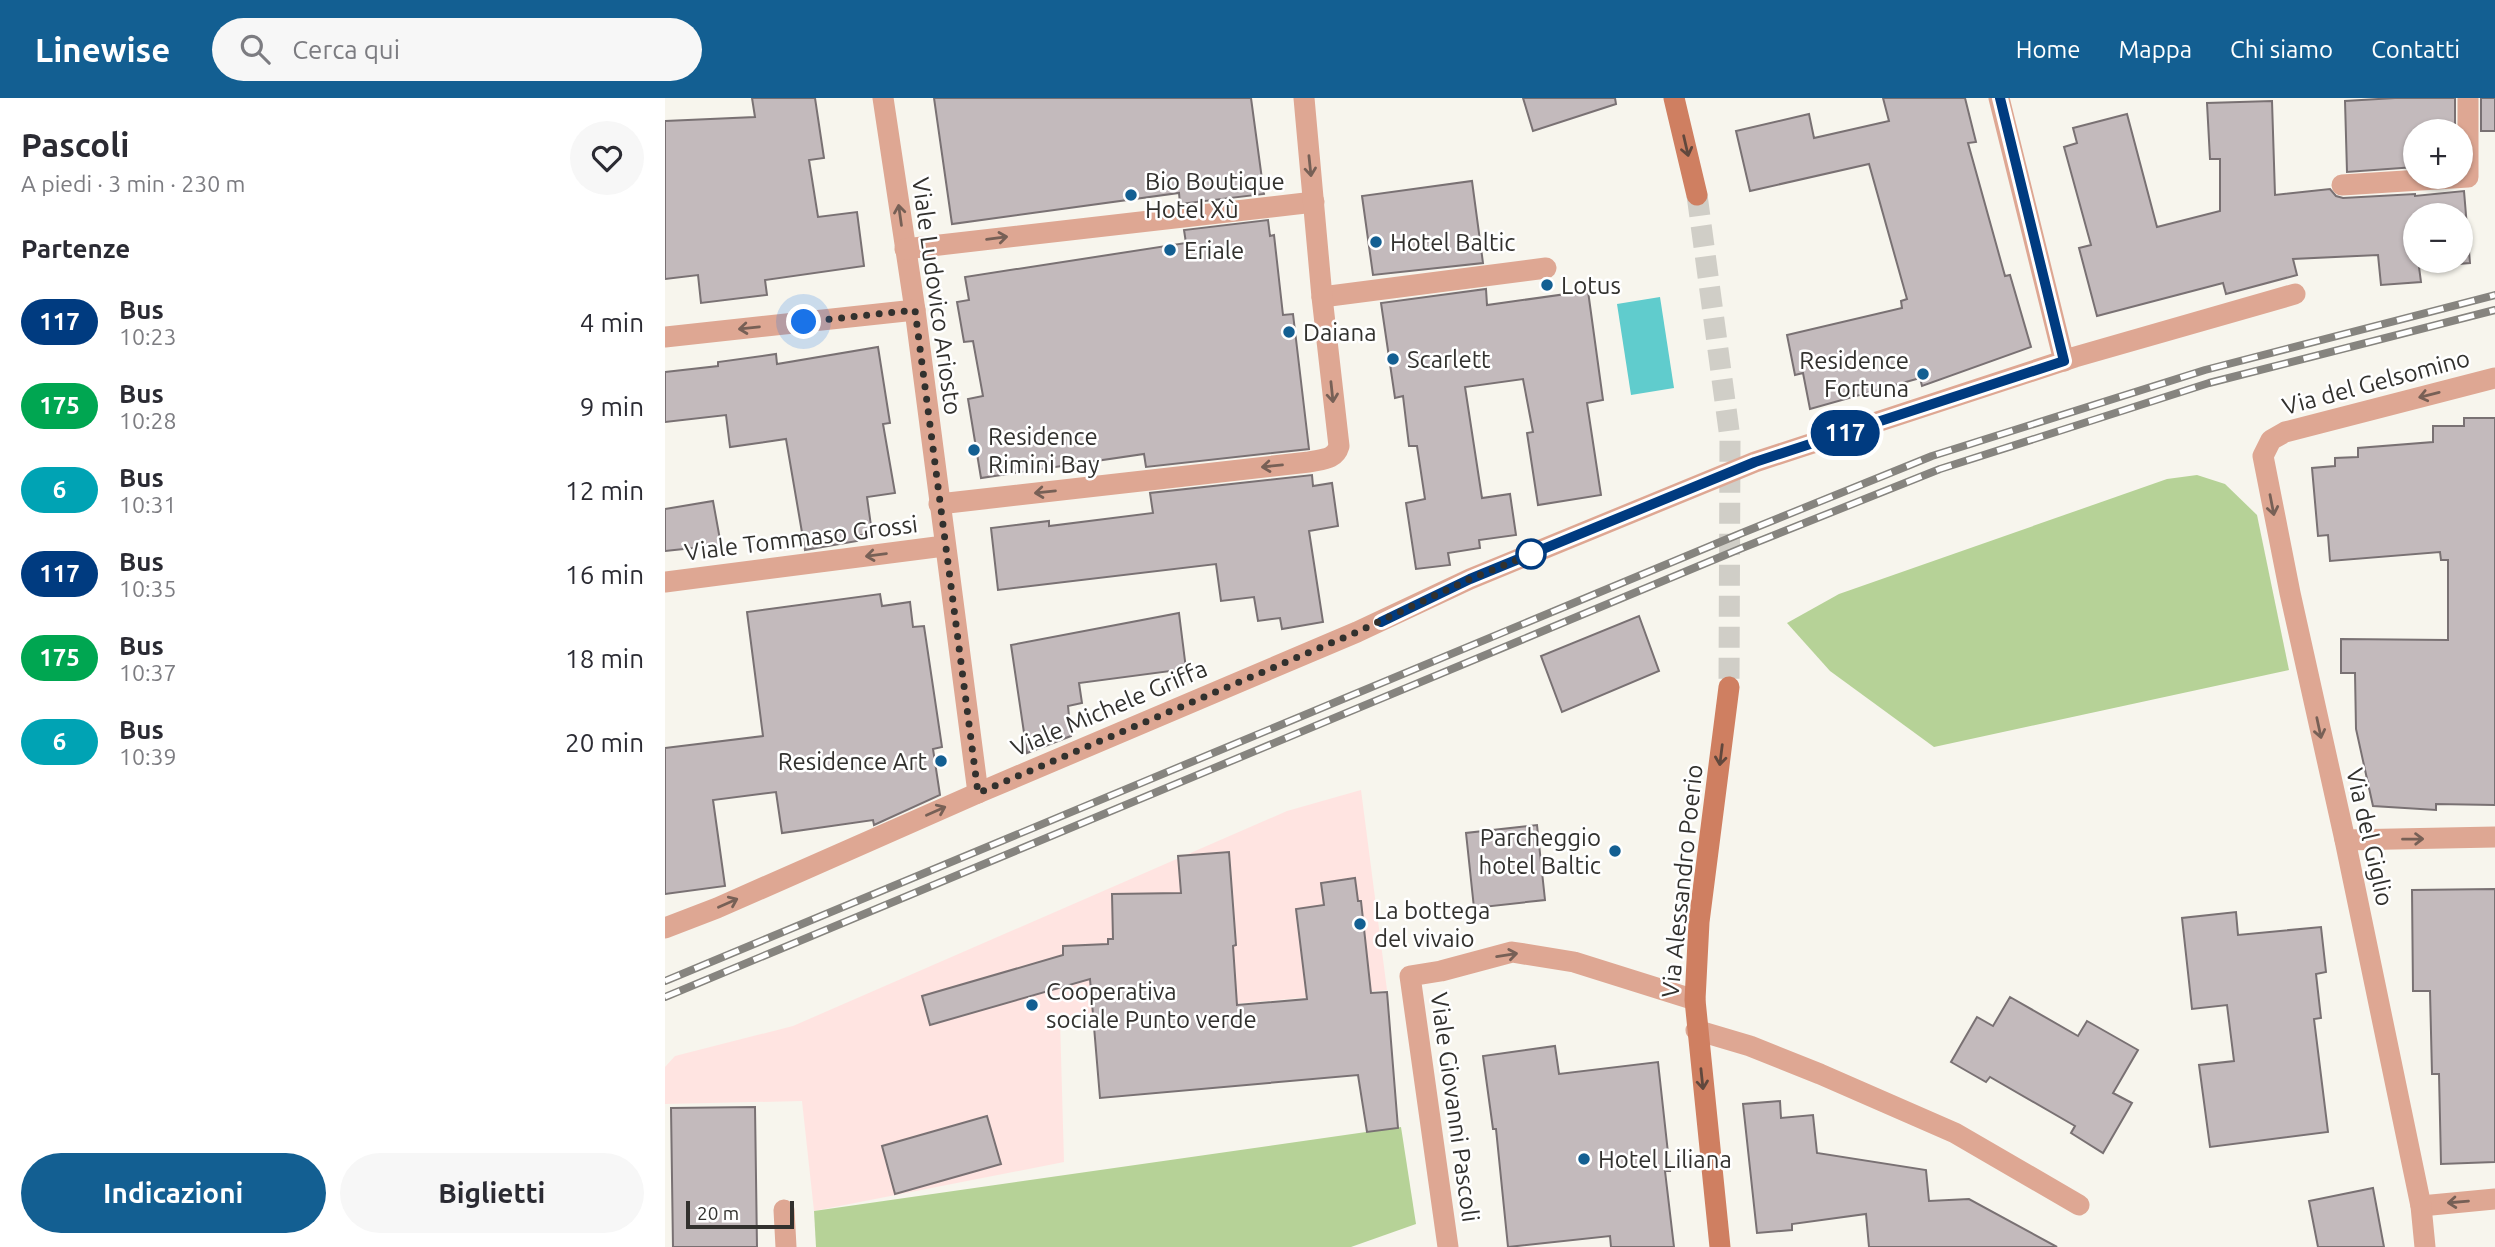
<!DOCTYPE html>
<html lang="it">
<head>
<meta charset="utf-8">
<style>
  :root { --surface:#fff; --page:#f7f7f7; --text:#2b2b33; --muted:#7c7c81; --accent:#135f92 }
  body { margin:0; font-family:Ubuntu,sans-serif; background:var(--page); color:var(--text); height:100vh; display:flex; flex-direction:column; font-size:26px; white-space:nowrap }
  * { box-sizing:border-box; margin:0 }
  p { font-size:23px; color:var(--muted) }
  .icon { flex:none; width:38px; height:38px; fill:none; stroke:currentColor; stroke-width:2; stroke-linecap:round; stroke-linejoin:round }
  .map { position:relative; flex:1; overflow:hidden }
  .panel { display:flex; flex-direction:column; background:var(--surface); width:665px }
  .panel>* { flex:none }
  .badge { padding:0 14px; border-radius:23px; font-size:24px; line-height:46px }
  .tools { position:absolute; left:1738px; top:21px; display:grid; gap:14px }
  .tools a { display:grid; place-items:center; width:70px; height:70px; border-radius:50%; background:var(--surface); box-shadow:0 2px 5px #0004; font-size:35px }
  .scale { position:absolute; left:21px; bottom:18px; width:108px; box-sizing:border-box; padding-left:7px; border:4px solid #32312e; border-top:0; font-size:19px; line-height:24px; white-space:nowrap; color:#32312e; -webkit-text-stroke:5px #fff; paint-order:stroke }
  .you { position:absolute; width:35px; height:35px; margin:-18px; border:5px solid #fff; border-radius:50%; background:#1a73e8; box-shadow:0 0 0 10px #1a73e833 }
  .map>.badge { position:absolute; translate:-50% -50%; box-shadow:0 0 0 4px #fff }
  h2 { padding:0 21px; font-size:26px; line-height:63px }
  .round { display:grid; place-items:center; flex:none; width:74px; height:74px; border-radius:37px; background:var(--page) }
  .summary { display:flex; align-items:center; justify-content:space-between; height:119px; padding:0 21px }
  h1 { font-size:33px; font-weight:700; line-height:52px }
  .action { display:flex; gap:14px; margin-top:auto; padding:14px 21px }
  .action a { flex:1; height:80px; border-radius:42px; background:var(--accent); color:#fff; font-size:28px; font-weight:700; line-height:80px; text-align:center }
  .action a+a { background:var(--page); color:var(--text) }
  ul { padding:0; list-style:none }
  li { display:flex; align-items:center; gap:21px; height:84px; padding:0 21px }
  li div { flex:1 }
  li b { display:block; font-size:26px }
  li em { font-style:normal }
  li .badge { min-width:77px; font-weight:700; text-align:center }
  header { display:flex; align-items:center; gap:42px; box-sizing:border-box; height:98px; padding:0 35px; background:var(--accent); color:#fff }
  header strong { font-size:33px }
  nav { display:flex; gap:38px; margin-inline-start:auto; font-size:24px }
  .search { width:490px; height:63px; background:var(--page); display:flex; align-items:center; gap:18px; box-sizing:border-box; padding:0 24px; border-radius:38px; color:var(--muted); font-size:26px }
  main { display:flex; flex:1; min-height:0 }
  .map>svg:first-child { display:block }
  .commercial { fill:#ffe4e1 }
  .green { fill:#b6d297 }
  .water { fill:#60cccd }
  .building { fill:#c3babc; stroke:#797173; stroke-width:2; fill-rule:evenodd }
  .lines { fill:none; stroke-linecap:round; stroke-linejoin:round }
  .secondary-tunnel { stroke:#d0cec7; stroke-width:21; stroke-dasharray:21 10; stroke-linecap:butt }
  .street { stroke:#dea793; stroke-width:21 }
  .secondary { stroke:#cf7f61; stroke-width:21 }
  .rail-casing { stroke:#86847f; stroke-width:8 }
  .rail { stroke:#fff; stroke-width:5; stroke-dasharray:16; stroke-linecap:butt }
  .oneway { stroke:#61483d }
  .oneway2 { stroke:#776056 }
  .line-casing { stroke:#fff; stroke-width:16 }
  .line { stroke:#003b80; stroke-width:10 }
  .walk { stroke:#32312e; stroke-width:7; stroke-dasharray:0 12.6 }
  .poi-dot { fill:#135f92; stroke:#fff; stroke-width:2.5 }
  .stop-dot { fill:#fff; stroke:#003b80; stroke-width:3.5 }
  .labels { text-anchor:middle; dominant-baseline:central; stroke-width:5; stroke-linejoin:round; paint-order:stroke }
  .poi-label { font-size:24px; fill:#32312e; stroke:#fff; text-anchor:start }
  .street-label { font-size:24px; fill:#32312e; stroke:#fff }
</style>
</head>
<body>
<header>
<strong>Linewise</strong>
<div class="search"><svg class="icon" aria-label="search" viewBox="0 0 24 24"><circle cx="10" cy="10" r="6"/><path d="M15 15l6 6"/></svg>Cerca qui</div>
<nav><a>Home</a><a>Mappa</a><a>Chi siamo</a><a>Contatti</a></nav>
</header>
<main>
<section class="panel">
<div class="summary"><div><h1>Pascoli</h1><p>A piedi · 3 min · 230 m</p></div><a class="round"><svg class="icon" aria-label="heart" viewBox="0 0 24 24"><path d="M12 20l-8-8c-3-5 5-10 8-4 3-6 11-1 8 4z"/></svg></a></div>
<h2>Partenze</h2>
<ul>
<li><span class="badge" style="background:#003b80;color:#fff">117</span><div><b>Bus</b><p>10:23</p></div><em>4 min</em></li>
<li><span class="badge" style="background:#00a651;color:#fff">175</span><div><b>Bus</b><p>10:28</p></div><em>9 min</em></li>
<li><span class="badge" style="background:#00a3b4;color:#fff">6</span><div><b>Bus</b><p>10:31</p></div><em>12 min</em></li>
<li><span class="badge" style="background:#003b80;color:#fff">117</span><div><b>Bus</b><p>10:35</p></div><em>16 min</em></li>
<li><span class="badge" style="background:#00a651;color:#fff">175</span><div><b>Bus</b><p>10:37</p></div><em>18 min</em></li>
<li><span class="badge" style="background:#00a3b4;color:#fff">6</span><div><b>Bus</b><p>10:39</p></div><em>20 min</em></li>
</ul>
<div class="action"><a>Indicazioni</a><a>Biglietti</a></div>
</section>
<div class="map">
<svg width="1830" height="1149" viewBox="0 0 1830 1149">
  <rect width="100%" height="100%" fill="#f7f5ed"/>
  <polygon class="commercial" points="696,692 722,892 395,922 399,1064 149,1113 137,1003 0,1006 0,969 10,958 128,928 622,713"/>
  <g class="green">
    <polygon points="1532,377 1560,386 1592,417 1624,572 1269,649 1165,573 1122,525 1174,496 1502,381"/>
    <polygon points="736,1029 751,1126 686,1149 151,1149 149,1113"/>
  </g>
  <polygon class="water" points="995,199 1009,290 966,297 952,206"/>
  <g class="building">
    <polygon points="87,0 150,0 159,60 144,62 153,119 192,114 199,168 100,182 102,197 36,205 33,177 0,181 0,23 90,19"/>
    <polygon points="269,0 586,0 599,96 515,106 514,95 287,126"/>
    <polygon points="858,0 950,0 951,6 868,33"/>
    <polygon points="1218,0 1300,0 1311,44 1303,45 1340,178 1345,177 1366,249 1257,288 1255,280 1145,311 1138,275 1130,277 1122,237 1237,210 1236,203 1242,201 1204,66 1085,93 1071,33 1144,16 1149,40 1224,23"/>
    <polygon points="1730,0 1790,0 1790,33 1750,33 1750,69 1682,74 1680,3"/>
    <rect x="1816" y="0" width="14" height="33"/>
    <path d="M1607 3 1610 97 1665 91 1671 98 1678 100 1750 96V98L1799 93 1805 165 1754 169 1756 184 1716 187 1713 157 1628 161 1632 177 1561 196 1558 185 1432 218 1414 150 1426 147 1399 49 1412 45 1408 30 1462 16 1492 129 1555 113V61H1545L1542 5ZM1750 117H1796V163H1750Z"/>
    <polygon points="807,83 818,165 708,177 697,98"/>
    <polygon points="603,122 605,138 609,137 618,217 628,216 644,351 481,369 479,356 316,380 303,301 318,298 308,243 299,244 292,204 304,202 300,179 521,145 519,132"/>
    <polygon points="821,191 822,207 923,193 938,302 922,305 936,397 873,407 862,335 868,334 858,281 800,289 817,400 845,396 851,437 814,442 815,450 783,455 785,467 751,471 741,405 760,401 752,348 744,348 738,298 730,300 716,205"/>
    <polygon points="213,249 225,325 218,326 230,395 202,399 207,435 191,438 192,443 140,452 121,341 65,349 61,317 0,324 0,274 53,268 53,264 111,256 112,266"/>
    <polygon points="1799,320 1830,320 1830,707 1771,706 1771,712 1708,708 1691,631 1690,575 1676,575 1676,541 1783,542 1783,462 1776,462 1775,454 1665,463 1663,437 1653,438 1647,370 1670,368 1670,360 1693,359 1693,350 1768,344 1768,328 1799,328"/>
    <polygon points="647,377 648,388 667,385 673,428 644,433 658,524 617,531 615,520 593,523 589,499 556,503 551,466 333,492 326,430 384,423 384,428 488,415 485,395"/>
    <polygon points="48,403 56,447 0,453 0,411"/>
    <polygon points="215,496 217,508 245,504 248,529 259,528 277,649 268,651 275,697 209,727 208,722 117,735 111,694 48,702 60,788 0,796 0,650 98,638 82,514"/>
    <polygon points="514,515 521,571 414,585 417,605 403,608 406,638 362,655 346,547"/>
    <polygon points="974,518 994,573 897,614 876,558"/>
    <polygon points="872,727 880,802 809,810 801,735"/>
    <polygon points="564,754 571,847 568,848 572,907 642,901 631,811 659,807 656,785 690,780 693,803 696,803 706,895 722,894 733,1030 702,1034 693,977 435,1000 425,881 265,927 257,898 398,857 398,848 443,846 443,841 448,841 447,796 516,795 513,758"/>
    <polygon points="1830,791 1830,1064 1776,1066 1774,976 1767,976 1765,893 1748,893 1747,792"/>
    <polygon points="1571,814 1573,837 1656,829 1661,874 1651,876 1656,920 1649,921 1663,1034 1545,1049 1534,967 1569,963 1562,907 1527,911 1517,820"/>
    <polygon points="1345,899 1413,938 1422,923 1473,952 1448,995 1467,1005 1438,1055 1406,1035 1410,1028 1325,979 1321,984 1286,964 1312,919 1328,928"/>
    <polygon points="890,948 894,976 993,964 1005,1073 1000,1073 1009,1149 946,1149 945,1138 843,1149 831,1031 828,1031 818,958"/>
    <polygon points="1115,1003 1116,1020 1148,1017 1152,1055 1261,1072 1264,1103 1304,1101 1392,1149 1204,1149 1201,1116 1127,1126 1127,1132 1092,1135 1078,1006"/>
    <polygon points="90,1009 92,1149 8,1149 6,1010"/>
    <polygon points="322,1018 336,1066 230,1096 217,1048"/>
    <polygon points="1708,1090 1719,1149 1653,1149 1644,1103"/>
  </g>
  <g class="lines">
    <polyline class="secondary-tunnel" points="1032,97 1065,340 1064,589"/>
    <g class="street">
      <polyline points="218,0 250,212 313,695"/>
      <polyline points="1334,0 1399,263"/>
      <polyline points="1677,87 1803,79 1803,0"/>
      <polyline points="240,151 649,104"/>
      <polyline points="657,199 881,170"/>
      <polyline points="0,239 250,212"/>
      <path d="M274 406 644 364C657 361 670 362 674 348L657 199 639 0"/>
      <polyline points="0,484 279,448"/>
      <polyline points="1680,742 1830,739"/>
      <polyline points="0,830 52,810 313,695 692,534 805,481 1090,364 1410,259 1630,196"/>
      <polyline points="1031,932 1085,948 1155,976 1290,1035 1414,1107"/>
      <polyline points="1756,1108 1830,1101"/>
      <polyline points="119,1112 121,1149"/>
      <polyline points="783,1149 745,878 776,873 847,854 909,864 1030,902"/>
      <polyline points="1760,1149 1756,1108 1680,742 1625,495 1598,358 1606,342 1620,334 1830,280"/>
    </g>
    <g class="secondary">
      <polyline points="1009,0 1032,97"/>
      <polyline points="1055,1149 1030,902 1034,824 1064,589"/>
    </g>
    <defs>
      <g id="rail">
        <polyline points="0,883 1072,437 1267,358 1540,272 1830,197"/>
        <polyline points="0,899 1077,450 1275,371 1544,285 1830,212"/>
      </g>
    </defs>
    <use href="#rail" class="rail-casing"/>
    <use href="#rail" class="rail"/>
  </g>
  <defs><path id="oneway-shaft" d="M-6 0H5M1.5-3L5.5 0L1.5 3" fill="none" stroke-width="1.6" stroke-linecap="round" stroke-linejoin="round" transform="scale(1.75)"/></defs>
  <g class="oneway">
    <use href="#oneway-shaft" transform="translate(1021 48) rotate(77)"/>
    <use href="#oneway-shaft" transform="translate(1056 657) rotate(97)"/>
    <use href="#oneway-shaft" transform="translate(1037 981) rotate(84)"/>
  </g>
  <g class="oneway2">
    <use href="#oneway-shaft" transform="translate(645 68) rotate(84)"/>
    <use href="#oneway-shaft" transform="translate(235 117) rotate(-98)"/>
    <use href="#oneway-shaft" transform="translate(332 140) rotate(-7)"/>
    <use href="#oneway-shaft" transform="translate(84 230) rotate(174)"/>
    <use href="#oneway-shaft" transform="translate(667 294) rotate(84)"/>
    <use href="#oneway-shaft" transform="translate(1764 297) rotate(166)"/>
    <use href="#oneway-shaft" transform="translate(607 368) rotate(174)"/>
    <use href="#oneway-shaft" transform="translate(380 394) rotate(174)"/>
    <use href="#oneway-shaft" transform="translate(1607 407) rotate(79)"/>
    <use href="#oneway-shaft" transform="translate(211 457) rotate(173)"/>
    <use href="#oneway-shaft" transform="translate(1654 630) rotate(78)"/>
    <use href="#oneway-shaft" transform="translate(271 713) rotate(-24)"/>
    <use href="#oneway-shaft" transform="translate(1748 741) rotate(-1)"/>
    <use href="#oneway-shaft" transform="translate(63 805) rotate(-24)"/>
    <use href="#oneway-shaft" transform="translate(842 857) rotate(-9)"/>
    <use href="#oneway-shaft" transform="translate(1793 1104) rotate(175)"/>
  </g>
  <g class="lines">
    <defs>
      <polyline id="line" points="716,524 805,481 1090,364 1399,263 1335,0"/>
    </defs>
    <use href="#line" class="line-casing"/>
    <use href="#line" class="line"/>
    <polyline class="walk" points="139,224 250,212 313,695 692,534 805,481 876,452 866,456"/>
  </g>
  <g class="poi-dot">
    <circle cx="466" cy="97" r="7"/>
    <circle cx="711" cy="144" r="7"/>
    <circle cx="505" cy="152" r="7"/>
    <circle cx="882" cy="187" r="7"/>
    <circle cx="624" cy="234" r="7"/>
    <circle cx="728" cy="261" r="7"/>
    <circle cx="1258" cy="276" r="7"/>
    <circle cx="309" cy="352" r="7"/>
    <circle cx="276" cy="663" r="7"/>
    <circle cx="950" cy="753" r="7"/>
    <circle cx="695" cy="826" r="7"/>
    <circle cx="367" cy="907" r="7"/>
    <circle cx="919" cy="1061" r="7"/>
  </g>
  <circle class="stop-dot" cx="866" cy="456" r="14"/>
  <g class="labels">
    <g class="poi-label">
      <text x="480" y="83">Bio Boutique<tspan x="480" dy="28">Hotel Xù</tspan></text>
      <text x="725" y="144">Hotel Baltic</text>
      <text x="519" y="152">Eriale</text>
      <text x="896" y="187">Lotus</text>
      <text x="638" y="234">Daiana</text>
      <text x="742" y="261">Scarlett</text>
      <text x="1244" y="262" text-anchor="end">Residence<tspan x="1244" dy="28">Fortuna</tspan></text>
      <text x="323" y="338">Residence<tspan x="323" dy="28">Rimini Bay</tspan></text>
      <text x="262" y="663" text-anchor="end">Residence Art</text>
      <text x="936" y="739" text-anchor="end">Parcheggio<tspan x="936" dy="28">hotel Baltic</tspan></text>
      <text x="709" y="812">La bottega<tspan x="709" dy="28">del vivaio</tspan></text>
      <text x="381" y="893">Cooperativa<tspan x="381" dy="28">sociale Punto verde</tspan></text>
      <text x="933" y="1061">Hotel Liliana</text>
    </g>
    <g class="street-label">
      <text transform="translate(272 198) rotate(82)">Viale Ludovico Ariosto</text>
      <text transform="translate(1711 284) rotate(-15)">Via del Gelsomino</text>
      <text transform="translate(136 440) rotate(-7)">Viale Tommaso Grossi</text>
      <text transform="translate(444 610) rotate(-23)">Viale Michele Griffa</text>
      <text transform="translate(1705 739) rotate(77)">Via del Giglio</text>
      <text transform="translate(1017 783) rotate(-84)">Via Alessandro Poerio</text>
      <text transform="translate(790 1009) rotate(82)">Viale Giovanni Pascoli</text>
    </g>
  </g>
</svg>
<div class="tools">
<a>+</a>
<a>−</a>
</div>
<div class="scale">20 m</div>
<div class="you" style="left:139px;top:224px"></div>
<b class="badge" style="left:1180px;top:335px;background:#003b80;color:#fff">117</b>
</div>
</main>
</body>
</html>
